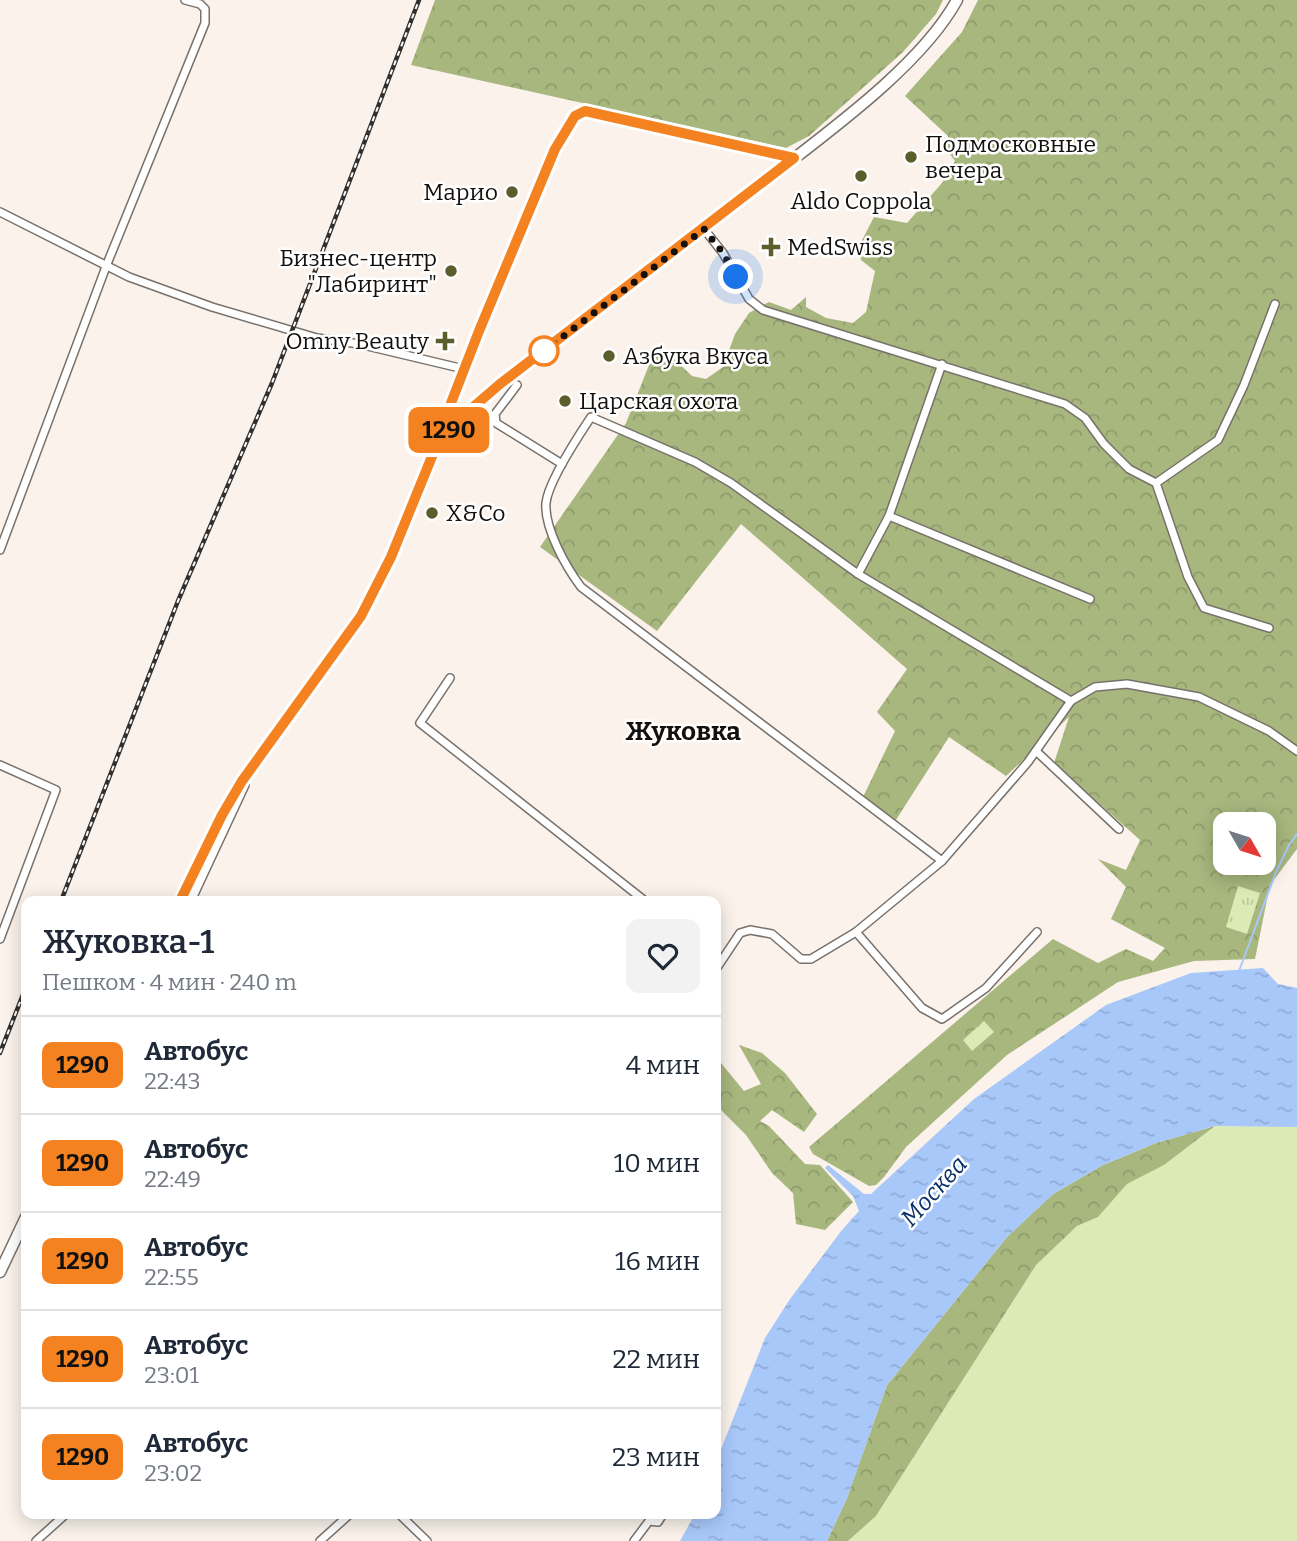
<!DOCTYPE html>
<html lang="ru">
<head>
<meta charset="utf-8">
<style>
  :root { --surface:#fff; --page:#f2f2f3; --text:#1f2937; --muted:#747a83; --line:#e0e1e3 }
  body { margin:0; font-family:Bitter,serif; background:var(--page); color:var(--text); height:100vh; display:flex; flex-direction:column; font-size:26px; white-space:nowrap }
  * { box-sizing:border-box; margin:0 }
  p { font-size:23px; color:var(--muted) }
  .icon { flex:none; width:38px; height:38px; fill:none; stroke:currentColor; stroke-width:2; stroke-linecap:round; stroke-linejoin:round }
  .map { position:relative; flex:1; overflow:hidden }
  .details { position:absolute; left:21px; top:896px; width:700px; height:623px; display:flex; flex-direction:column; background:var(--surface); border-radius:14px; box-shadow:0 4px 18px #0003 }
  .details>* { flex:none }
  .badge { padding:0 14px; border-radius:10px; font-size:24px; line-height:46px }
  .needle { width:46px; rotate:129deg }
  .fabs { position:absolute; left:1213px; top:812px; display:grid; gap:14px }
  .fabs a { display:grid; place-items:center; width:63px; height:63px; border-radius:14px; background:var(--surface); box-shadow:0 4px 18px #0003; font-size:35px }
  .you { position:absolute; width:35px; height:35px; margin:-18px; border:5px solid #fff; border-radius:50%; background:#1a73e8; box-shadow:0 0 0 10px #1a73e833 }
  .map>.badge { position:absolute; translate:-50% -50%; box-shadow:0 0 0 4px #fff }
  .round { display:grid; place-items:center; flex:none; width:74px; height:74px; border-radius:14px; background:var(--page) }
  .summary { display:flex; align-items:center; justify-content:space-between; height:119px; padding:0 21px }
  h1 { font-size:33px; font-weight:600; line-height:52px }
  ul { padding:0; list-style:none }
  li { display:flex; align-items:center; gap:21px; height:98px; padding:0 21px; border-top:2px solid var(--line) }
  li div { flex:1 }
  li b { display:block; font-size:26px }
  li em { font-style:normal }
  li .badge { min-width:77px; font-weight:700; text-align:center }
  .map>svg:first-child { display:block }
  .green { fill:#dbebb5 }
  .forest { fill:url(#forest-crowns); fill-rule:evenodd }
  .park { fill:url(#park-tufts) }
  .water { fill:url(#water-ripples) }
  .lines { fill:none; stroke-linecap:round; stroke-linejoin:round }
  .stream { stroke:#a8c8fa; stroke-width:2 }
  .street-casing { stroke:#78716b; stroke-width:10 }
  .secondary-casing { stroke:#78716b; stroke-width:13 }
  .street { stroke:#fff; stroke-width:7 }
  .secondary { stroke:#fff; stroke-width:10 }
  .rail-casing { stroke:#332f2d; stroke-width:4.5 }
  .rail { stroke:#fff; stroke-width:2; stroke-dasharray:5; stroke-linecap:butt }
  .line-casing { stroke:#fff; stroke-width:16 }
  .line { stroke:#f58220; stroke-width:10 }
  .walk { stroke:#13100e; stroke-width:7; stroke-dasharray:0 12.6 }
  .poi-dot { fill:#5b5d2a; stroke:#fff; stroke-width:2.5 }
  .stop-dot { fill:#fff; stroke:#f58220; stroke-width:3.5 }
  .labels { text-anchor:middle; dominant-baseline:central; stroke-width:5; stroke-linejoin:round; paint-order:stroke }
  .poi-label { font-size:23px; fill:#13100e; stroke:#fff; text-anchor:start }
  .water-label { font-size:24px; font-style:italic; fill:#093069; stroke:#fff }
  .quarter-label { font-size:26px; font-weight:bold; fill:#13100e; stroke:#fff }
</style>
</head>
<body>
<div class="map">
<svg width="1297" height="1541" viewBox="0 0 1297 1541">
  <defs>
    <pattern id="forest-crowns" width="20" height="18" patternUnits="userSpaceOnUse" patternTransform="scale(1.75)"><rect width="20" height="18" fill="#a7b77e"/><path d="M2 6a3 3 0 1 1 6 0M12 15a3 3 0 1 1 6 0" fill="none" stroke="#8f9c6c"/></pattern>
    <pattern id="park-tufts" width="24" height="20" patternUnits="userSpaceOnUse" patternTransform="scale(1.75)"><rect width="24" height="20" fill="#dbebb5"/><path d="M3 7l-1-3M5 7V3M7 7l1-3M15 17l-1-3M17 17v-4M19 17l1-3" fill="none" stroke="#bbc89a"/></pattern>
    <pattern id="water-ripples" width="26" height="14" patternUnits="userSpaceOnUse" patternTransform="scale(1.75)"><rect width="26" height="14" fill="#a8c8fa"/><path d="M2 4q2-2 4 0t4 0M15 11q2-2 4 0t4 0" fill="none" stroke="#90abd5"/></pattern>
  </defs>
  <rect width="100%" height="100%" fill="#faf2eb"/>
  <polygon class="green" points="1215,1126 1297,1127 1297,1541 848,1541 876,1516 1036,1265 1077,1226 1098,1217 1127,1184 1164,1165"/>
  <g class="forest">
    <polygon points="435,0 943,0 936,14 903,52 809,136 786,148 411,65"/>
    <path d="M978 0H1297V849L1270 885 1255 959 1194 961 1118 982 1007 1055 906 1147 884 1177 876 1185 869 1186 813 1154 809 1147 1053 939 1098 963 1126 949 1153 961 1165 948 1111 919 1126 887 1098 859 1126 870 1140 840 1054 763 1069 717 1006 776 949 737 894 823 863 797 895 731 877 712 907 669 741 524 657 631 540 547 626 423 655 350 673 358 692 376 706 379 723 367 735 334 749 313 769 302 791 310 806 297V307L826 318 853 323 866 312 875 271 861 260 859 246 874 217 907 223 942 183 955 161 946 149 948 136 905 96 962 32ZM1225 824H1264V863H1225Z"/>
    <polygon points="739,1045 762,1053 785,1073 817,1114 804,1132 772,1110 760,1121 769,1126 805,1164 820,1165 853,1202 825,1230 796,1224 793,1193 772,1173 746,1135 716,1105 716,1057 744,1091 761,1084"/>
    <polygon points="1215,1126 1164,1165 1127,1184 1098,1217 1077,1226 1036,1265 876,1516 848,1541 827,1541 847,1498 887,1385 1007,1237 1053,1194 1103,1165 1156,1143"/>
  </g>
  <g class="park">
    <polygon points="1238,886 1260,893 1247,934 1226,927"/>
    <polygon points="984,1021 994,1032 972,1051 963,1040"/>
  </g>
  <polygon class="water" points="1263,968 1278,984 1297,988 1297,1127 1215,1126 1156,1143 1103,1165 1053,1194 1007,1237 887,1385 847,1498 827,1541 680,1541 695,1514 716,1514 716,1462 765,1338 790,1299 842,1230 859,1211 853,1196 825,1168 828,1165 864,1194 871,1194 974,1099 1106,1005 1191,973"/>
  <g class="lines">
    <polyline class="stream" points="1239,971 1276,872 1289,845 1297,834"/>
    <defs>
      <g id="street">
        <polyline points="0,212 129,277 212,307 317,338 359,344 464,369"/>
        <polyline points="704,229 723,253 749,299 763,310 1065,404 1085,418 1104,444 1129,469 1156,483 1188,577 1204,608 1269,628"/>
        <polyline points="942,364 889,516 1090,599"/>
        <polyline points="517,385 495,414 496,423 562,464"/>
        <polyline points="436,445 479,331 555,150 575,116 585,111 794,158"/>
        <polyline points="1156,483 1218,440 1244,385 1275,304"/>
        <polyline points="0,550 107,264 205,23 205,9 200,4 185,0"/>
        <polyline points="858,574 889,516"/>
        <polyline points="450,678 420,723 645,901"/>
        <polyline points="1036,751 1119,829"/>
        <polyline points="0,765 56,790 0,939"/>
        <path d="M942 861 581 587C566 567 544 528 546 503 548 482 579 435 591 417L695 462 731 483 858 574 1071 701 1095 687 1127 684 1199 697 1269 731 1297 751"/>
        <polyline points="191,901 245,785"/>
        <polyline points="856,932 922,1008 942,1019 986,988 1037,932"/>
        <polyline points="716,969 740,933 750,930 772,934 801,959 811,959 856,932 942,861 1028,762 1071,701"/>
        <polyline points="399,1514 427,1541"/>
        <polyline points="36,1541 66,1514"/>
        <polyline points="320,1541 350,1514"/>
        <polyline points="634,1541 649,1521 658,1522 663,1514"/>
      </g>
      <g id="secondary">
        <path d="M180 901 222 815 242 781 361 616 391 557 433 454 458 420 500 384C591 314 683 245 774 174 832 129 922 64 957 0"/>
        <polyline points="0,1272 26,1217"/>
      </g>
    </defs>
    <use href="#street" class="street-casing"/>
    <use href="#secondary" class="secondary-casing"/>
    <use href="#street" class="street"/>
    <use href="#secondary" class="secondary"/>
    <defs>
      <g id="rail">
        <polyline points="61,901 178,601 272,383 419,0"/>
        <polyline points="0,1053 26,987"/>
      </g>
    </defs>
    <use href="#rail" class="rail-casing"/>
    <use href="#rail" class="rail"/>
  </g>
  <g class="lines">
    <defs>
      <polyline id="line" points="180,901 222,815 242,781 361,616 391,557 433,454 458,420 500,384 794,158 585,111 575,116 555,149 479,331 439,434"/>
    </defs>
    <use href="#line" class="line-casing"/>
    <use href="#line" class="line"/>
    <polyline class="walk" points="544,351 704,229 723,253 736,277"/>
  </g>
  <g class="poi-dot">
    <circle cx="911" cy="157" r="7"/>
    <circle cx="861" cy="176" r="7"/>
    <circle cx="512" cy="192" r="7"/>
    <path d="M767.5 236.5h7v7h7v7h-7v7h-7v-7h-7v-7h7z"/>
    <circle cx="451" cy="271" r="7"/>
    <path d="M441.5 330.5h7v7h7v7h-7v7h-7v-7h-7v-7h7z"/>
    <circle cx="609" cy="356" r="7"/>
    <circle cx="565" cy="401" r="7"/>
    <circle cx="432" cy="513" r="7"/>
  </g>
  <circle class="stop-dot" cx="544" cy="351" r="14"/>
  <g class="labels">
    <g class="poi-label">
      <text x="925" y="144">Подмосковные<tspan x="925" dy="26">вечера</tspan></text>
      <text x="498" y="192" text-anchor="end">Марио</text>
      <text x="861" y="201" text-anchor="middle">Aldo Coppola</text>
      <text x="787" y="247">MedSwiss</text>
      <text x="437" y="258" text-anchor="end">Бизнес-центр<tspan x="437" dy="26">"Лабиринт"</tspan></text>
      <text x="429" y="341" text-anchor="end">Omny Beauty</text>
      <text x="623" y="356">Азбука Вкуса</text>
      <text x="579" y="401">Царская охота</text>
      <text x="446" y="513">X&amp;Co</text>
    </g>
    <g class="water-label">
      <text transform="translate(934 1191) rotate(-48)">Москва</text>
    </g>
    <g class="quarter-label">
      <text x="683" y="731">Жуковка</text>
    </g>
  </g>
</svg>
<div class="fabs">
<a><svg class="needle" viewBox="-14 -14 28 28"><path d="M0-13l5 13h-10z" fill="#e53935"/><path d="M0 13l5-13h-10z" fill="#747a83"/></svg></a>
</div>
<div class="you" style="left:736px;top:277px"></div>
<b class="badge" style="left:449px;top:430px;background:#f58220;color:#111">1290</b>
<section class="details">
<div class="summary"><div><h1>Жуковка-1</h1><p>Пешком · 4 мин · 240 m</p></div><a class="round"><svg class="icon" aria-label="heart" viewBox="0 0 24 24"><path d="M12 20l-8-8c-3-5 5-10 8-4 3-6 11-1 8 4z"/></svg></a></div>
<ul>
<li><span class="badge" style="background:#f58220;color:#111">1290</span><div><b>Автобус</b><p>22:43</p></div><em>4 мин</em></li>
<li><span class="badge" style="background:#f58220;color:#111">1290</span><div><b>Автобус</b><p>22:49</p></div><em>10 мин</em></li>
<li><span class="badge" style="background:#f58220;color:#111">1290</span><div><b>Автобус</b><p>22:55</p></div><em>16 мин</em></li>
<li><span class="badge" style="background:#f58220;color:#111">1290</span><div><b>Автобус</b><p>23:01</p></div><em>22 мин</em></li>
<li><span class="badge" style="background:#f58220;color:#111">1290</span><div><b>Автобус</b><p>23:02</p></div><em>23 мин</em></li>
</ul>
</section>
</div>
</body>
</html>
